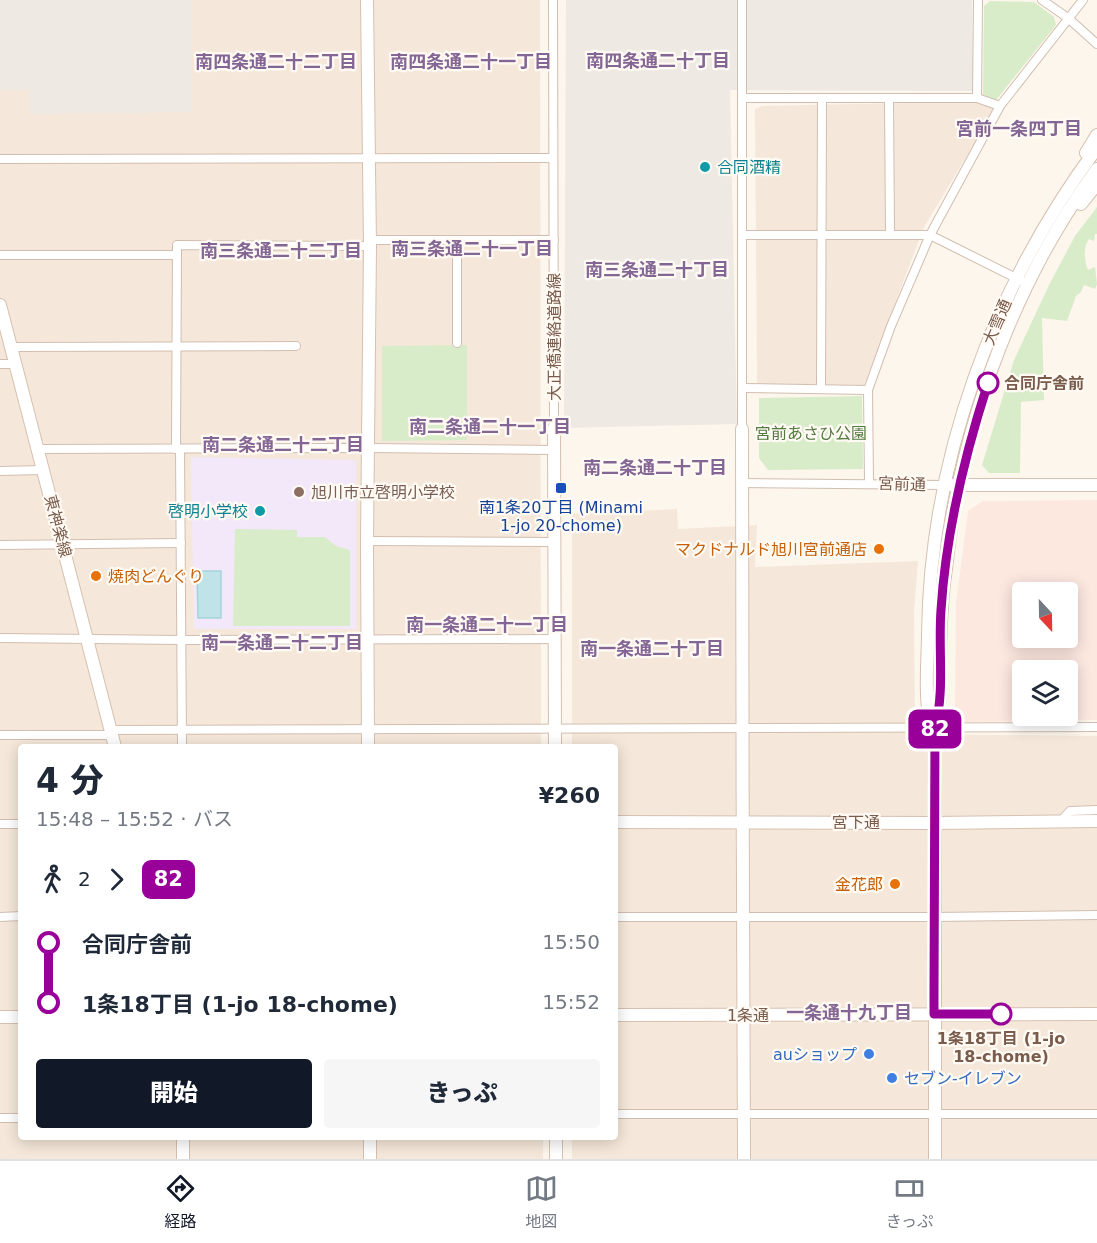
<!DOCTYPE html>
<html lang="ja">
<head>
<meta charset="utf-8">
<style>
  :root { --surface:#fff; --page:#f6f6f7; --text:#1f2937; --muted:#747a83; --line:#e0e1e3; --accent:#111827 }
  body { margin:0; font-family:"DejaVu Sans","Noto Sans JP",sans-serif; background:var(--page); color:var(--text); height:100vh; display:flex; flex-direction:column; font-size:22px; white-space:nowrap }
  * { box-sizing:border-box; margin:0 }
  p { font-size:20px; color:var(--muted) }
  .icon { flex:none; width:33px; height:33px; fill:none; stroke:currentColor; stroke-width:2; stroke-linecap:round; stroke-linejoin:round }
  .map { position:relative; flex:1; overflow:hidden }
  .details { position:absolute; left:18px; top:744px; width:600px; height:396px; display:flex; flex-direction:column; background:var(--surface); border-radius:6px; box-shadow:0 3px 15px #0003 }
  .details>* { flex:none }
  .badge { padding:0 12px; border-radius:9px; font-size:21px; line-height:39px }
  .needle { width:39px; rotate:158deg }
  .fabs { position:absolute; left:1012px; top:582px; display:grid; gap:12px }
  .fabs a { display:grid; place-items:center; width:66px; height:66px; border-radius:6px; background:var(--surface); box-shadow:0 3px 15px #0003; font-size:30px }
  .map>.badge { position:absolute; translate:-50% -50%; box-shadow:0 0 0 3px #fff }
  .legs { display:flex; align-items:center; gap:9px; height:66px; padding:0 18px; font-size:20px }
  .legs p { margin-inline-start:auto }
  .overview { display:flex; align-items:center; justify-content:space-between; height:102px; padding:0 18px }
  h1 { font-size:33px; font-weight:800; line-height:45px }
  .primary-button { display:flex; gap:12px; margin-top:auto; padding:12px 18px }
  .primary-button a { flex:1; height:69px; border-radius:6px; background:var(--accent); color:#fff; font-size:24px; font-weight:800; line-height:69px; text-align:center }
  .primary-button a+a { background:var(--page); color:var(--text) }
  ul { padding:0 18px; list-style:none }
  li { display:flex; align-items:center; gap:21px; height:60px; font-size:22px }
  li i { display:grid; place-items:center; width:9px; height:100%; margin:0 8px; background:currentColor }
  li i::after { content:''; width:15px; height:15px; margin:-8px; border:4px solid; border-radius:50%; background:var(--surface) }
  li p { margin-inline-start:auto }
  li:first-child i { background:linear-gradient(#0000 50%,currentColor 0) }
  li:last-child i { background:linear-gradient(currentColor 50%,#0000 0) }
  .menu { display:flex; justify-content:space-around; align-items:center; height:84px; border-top:2px solid var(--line); background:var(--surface); font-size:16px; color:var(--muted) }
  .menu a { display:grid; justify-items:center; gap:3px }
  .menu .selected { color:var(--accent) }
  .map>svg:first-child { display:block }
  .residential { fill:#f5e8da }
  .commercial { fill:#fde8e0; fill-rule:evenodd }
  .industrial { fill:#efe9e4 }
  .education { fill:#f3e8fa }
  .green { fill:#d8ecc9 }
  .water { fill:#bfe3e8; stroke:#a5d3da; stroke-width:1.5 }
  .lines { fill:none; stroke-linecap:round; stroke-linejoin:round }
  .street-casing { stroke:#d1beb0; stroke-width:10 }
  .secondary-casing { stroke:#d6c0b0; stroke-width:14 }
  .street { stroke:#fff; stroke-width:8 }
  .secondary { stroke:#fff; stroke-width:12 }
  .line-1-casing { stroke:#fff; stroke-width:14 }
  .line-1 { stroke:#909; stroke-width:9 }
  .culture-dot { fill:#0f9aa8; stroke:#fffaf3; stroke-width:2 }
  .stop-1-dot { fill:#fff; stroke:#909; stroke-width:3 }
  .transit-dot { fill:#1a4fb4; stroke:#fffaf3; stroke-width:2 }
  .education-dot { fill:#8d6e63; stroke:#fffaf3; stroke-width:2 }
  .food-dot { fill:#e8710a; stroke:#fffaf3; stroke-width:2 }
  .shop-dot { fill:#3f7fe0; stroke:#fffaf3; stroke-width:2 }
  .labels { text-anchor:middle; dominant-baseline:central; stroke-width:4.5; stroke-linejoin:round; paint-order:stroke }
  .culture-label { font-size:16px; fill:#0d838f; stroke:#fffaf3; text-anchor:start }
  .street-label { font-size:16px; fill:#7a5c4d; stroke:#fffaf3 }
  .stop-label { font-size:16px; font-weight:bold; fill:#7a5c4d; stroke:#fffaf3; text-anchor:start }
  .park-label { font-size:16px; fill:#537a41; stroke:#fffaf3 }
  .education-label { font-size:16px; fill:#785e54; stroke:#fffaf3; text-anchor:start }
  .transit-label { font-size:16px; fill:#164399; stroke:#fffaf3 }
  .food-label { font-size:16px; fill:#c56008; stroke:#fffaf3; text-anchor:end }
  .shop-label { font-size:16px; fill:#366cbe; stroke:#fffaf3; text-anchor:end }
  .neighbourhood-label { font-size:18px; font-weight:bold; fill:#846695; stroke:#fffaf3 }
</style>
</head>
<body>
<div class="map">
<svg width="1097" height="1159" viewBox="0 0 1097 1159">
  <rect width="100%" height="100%" fill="#fdf6ec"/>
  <g class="residential">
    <polygon points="0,0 540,0 541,747 21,747 21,1137 543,1137 543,1159 0,1159"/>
    <polygon points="1000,101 924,227 864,385 757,384 755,109 762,106"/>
    <polygon points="677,509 678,529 757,525 755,567 918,561 914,611 915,734 1097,736 1097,1159 572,1159 572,1137 615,1137 615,747 572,747 572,514"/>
  </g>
  <path class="commercial" d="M1097 500V720L961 722 955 717 956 604 968 511 983 501ZM1023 592H1068V638H1023ZM1023 670H1068V716H1023Z"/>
  <g class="industrial">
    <polygon points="0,0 191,0 191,112 30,114 29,90 0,90"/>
    <polygon points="566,0 972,0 973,91 730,90 737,424 564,428"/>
  </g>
  <polygon class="education" points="191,457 356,460 356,629 194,629"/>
  <g class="green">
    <polygon points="990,1 1034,2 1054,17 1056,25 996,100 983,95 984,6"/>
    <path d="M1097 207V234H1095L1094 241 1089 239C1083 247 1084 260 1088 270L1095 267 1097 284 1095 289 1084 285 1081 292 1076 296 1067 321 1042 318 1044 400 1021 402 1020 473H989L982 465 1014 360 1049 285 1075 236Z"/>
    <polygon points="467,345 467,440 382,441 382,346"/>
    <polygon points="862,396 863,469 768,470 759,458 759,398"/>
    <polygon points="235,529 297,530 297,537 325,537 336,546 350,550 350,626 233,626"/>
  </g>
  <polygon class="water" points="197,571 221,571 221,618 198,618"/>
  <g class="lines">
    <defs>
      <g id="street">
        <polyline points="553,0 554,428"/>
        <polyline points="1042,0 1068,18 1097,44"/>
        <polyline points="742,98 977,98 978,0"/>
        <polyline points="889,98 890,235"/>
        <polyline points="977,98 1000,106"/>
        <polyline points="0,159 553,158"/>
        <polyline points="742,235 930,235 1022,281"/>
        <polyline points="370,240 554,240"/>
        <polyline points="457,240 457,343"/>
        <polyline points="0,255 177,255"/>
        <polyline points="11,347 296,346"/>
        <polyline points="0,364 16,364"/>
        <polyline points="742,388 868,390"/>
        <polyline points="821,389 822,98"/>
        <polyline points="742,429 742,0"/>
        <polyline points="37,449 369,448 554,450"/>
        <polyline points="176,449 177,245 370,246"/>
        <polyline points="180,449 182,747"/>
        <polyline points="0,471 43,470"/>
        <polyline points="742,483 944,485"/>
        <polyline points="869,483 868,390 891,326 930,235 1000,106 1083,0"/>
        <polyline points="367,541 555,542"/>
        <polyline points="0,545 181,543"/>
        <polyline points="0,638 182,640 555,639"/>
        <polyline points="111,730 1097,727"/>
        <polyline points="0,735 112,735"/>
        <polyline points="1061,821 1070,811 1097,810"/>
        <polyline points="0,824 21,824"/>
        <polyline points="0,917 21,916"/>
        <polyline points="615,917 934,917 1097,915"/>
        <polyline points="615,1114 1097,1114"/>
        <polyline points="0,1118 21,1118"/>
      </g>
      <g id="secondary">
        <polyline points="367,0 370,246 367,541 368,747"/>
        <polyline points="1086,153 1097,135"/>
        <polyline points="1081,204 1097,184"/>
        <polyline points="0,305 115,747"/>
        <polyline points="554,428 555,747"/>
        <path d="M742 429C743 672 742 916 744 1159"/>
        <polyline points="951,485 1097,485"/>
        <path d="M935 728C932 721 929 714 928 707 925 686 928 656 928 634 930 460 993 288 1097 148"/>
        <polyline points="615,822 935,823 1097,821"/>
        <polyline points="615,1015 1097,1014"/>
        <polyline points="0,1017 21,1017"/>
        <polyline points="183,1137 183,1159"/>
        <polyline points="370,1137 370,1159"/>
        <polyline points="556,1137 556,1159"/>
        <path d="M935 1159V728C941 704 940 690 940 665 940 638 941 611 944 583 948 556 950 529 955 502 978 384 1026 265 1097 169"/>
      </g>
    </defs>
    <use href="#street" class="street-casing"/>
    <use href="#secondary" class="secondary-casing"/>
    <use href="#street" class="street"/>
    <use href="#secondary" class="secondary"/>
  </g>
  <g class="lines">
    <defs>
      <path id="line-1" d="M988 383C964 457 946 532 941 610 938 650 945 690 935 728L934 992V1014H1001"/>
    </defs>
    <use href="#line-1" class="line-1-casing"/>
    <use href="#line-1" class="line-1"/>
  </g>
  <g class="culture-dot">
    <circle cx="705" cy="167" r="6"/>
    <circle cx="260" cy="511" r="6"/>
  </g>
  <g class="stop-1-dot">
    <circle cx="988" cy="383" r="10"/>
    <circle cx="1001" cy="1014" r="10"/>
  </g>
  <rect class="transit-dot" x="555" y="482" width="12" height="12" rx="3"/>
  <circle class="education-dot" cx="299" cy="492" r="6"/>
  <g class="food-dot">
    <circle cx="879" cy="549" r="6"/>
    <circle cx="96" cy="576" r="6"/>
    <circle cx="895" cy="884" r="6"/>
  </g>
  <g class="shop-dot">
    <circle cx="869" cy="1054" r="6"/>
    <circle cx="892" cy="1078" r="6"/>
  </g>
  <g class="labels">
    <g class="culture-label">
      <text x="717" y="167">合同酒精</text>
      <text x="248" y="511" text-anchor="end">啓明小学校</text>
    </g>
    <g class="street-label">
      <text transform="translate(997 322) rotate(-67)">大雪通</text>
      <text transform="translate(554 337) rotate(-90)">大正橋連絡道路線</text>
      <text transform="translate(902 484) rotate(2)">宮前通</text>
      <text transform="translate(58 526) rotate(75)">東神楽線</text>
      <text x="856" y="822">宮下通</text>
      <text x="748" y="1015">1条通</text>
    </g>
    <g class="stop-label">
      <text x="1004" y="383">合同庁舎前</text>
      <text x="1001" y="1038" text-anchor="middle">1条18丁目 (1-jo<tspan x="1001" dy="18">18-chome)</tspan></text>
    </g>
    <g class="park-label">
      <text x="811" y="433">宮前あさひ公園</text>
    </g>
    <g class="education-label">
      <text x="311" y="492">旭川市立啓明小学校</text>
    </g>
    <g class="transit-label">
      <text x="561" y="507">南1条20丁目 (Minami<tspan x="561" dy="18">1-jo 20-chome)</tspan></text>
    </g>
    <g class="food-label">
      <text x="867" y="549">マクドナルド旭川宮前通店</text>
      <text x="108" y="576" text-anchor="start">焼肉どんぐり</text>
      <text x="883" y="884">金花郎</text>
    </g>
    <g class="shop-label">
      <text x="857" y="1054">auショップ</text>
      <text x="904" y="1078" text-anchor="start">セブン-イレブン</text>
    </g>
    <g class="neighbourhood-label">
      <text x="658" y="60">南四条通二十丁目</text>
      <text x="276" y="61">南四条通二十二丁目</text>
      <text x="471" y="61">南四条通二十一丁目</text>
      <text x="1019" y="128">宮前一条四丁目</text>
      <text x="472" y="248">南三条通二十一丁目</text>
      <text x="281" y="250">南三条通二十二丁目</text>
      <text x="657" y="269">南三条通二十丁目</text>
      <text x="490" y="426">南二条通二十一丁目</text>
      <text x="283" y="444">南二条通二十二丁目</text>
      <text x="655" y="467">南二条通二十丁目</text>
      <text x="487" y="624">南一条通二十一丁目</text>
      <text x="282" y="642">南一条通二十二丁目</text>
      <text x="652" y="648">南一条通二十丁目</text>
      <text x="849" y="1012">一条通十九丁目</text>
    </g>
  </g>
</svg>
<div class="fabs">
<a><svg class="needle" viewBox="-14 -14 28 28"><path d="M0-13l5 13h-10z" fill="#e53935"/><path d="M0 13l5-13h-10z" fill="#747a83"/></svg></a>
<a><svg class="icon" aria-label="layers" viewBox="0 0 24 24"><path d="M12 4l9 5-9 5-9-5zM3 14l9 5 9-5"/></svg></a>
</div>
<b class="badge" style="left:935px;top:729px;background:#909;color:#fff">82</b>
<section class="details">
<div class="overview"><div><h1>4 分</h1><p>15:48 – 15:52 · バス</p></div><b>¥260</b></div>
<div class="legs"><svg class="icon" aria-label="walk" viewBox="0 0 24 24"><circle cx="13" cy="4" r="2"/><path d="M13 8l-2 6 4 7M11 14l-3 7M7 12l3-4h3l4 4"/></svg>2<svg class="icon" aria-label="forward" viewBox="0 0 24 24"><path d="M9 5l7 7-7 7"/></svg><b class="badge" style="background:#909;color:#fff">82</b></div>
<ul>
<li><i style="color:#909"></i><b>合同庁舎前</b><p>15:50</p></li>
<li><i style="color:#909"></i><b>1条18丁目 (1-jo 18-chome)</b><p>15:52</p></li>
</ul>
<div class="primary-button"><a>開始</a><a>きっぷ</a></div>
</section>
</div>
<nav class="menu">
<a class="selected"><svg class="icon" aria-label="directions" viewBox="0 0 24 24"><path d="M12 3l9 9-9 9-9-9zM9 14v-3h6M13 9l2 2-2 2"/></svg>経路</a>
<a><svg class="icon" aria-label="map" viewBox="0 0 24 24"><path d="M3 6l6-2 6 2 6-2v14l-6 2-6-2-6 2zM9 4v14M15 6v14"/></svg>地図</a>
<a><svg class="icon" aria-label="tickets" viewBox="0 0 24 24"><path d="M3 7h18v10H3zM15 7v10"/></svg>きっぷ</a>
</nav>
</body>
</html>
